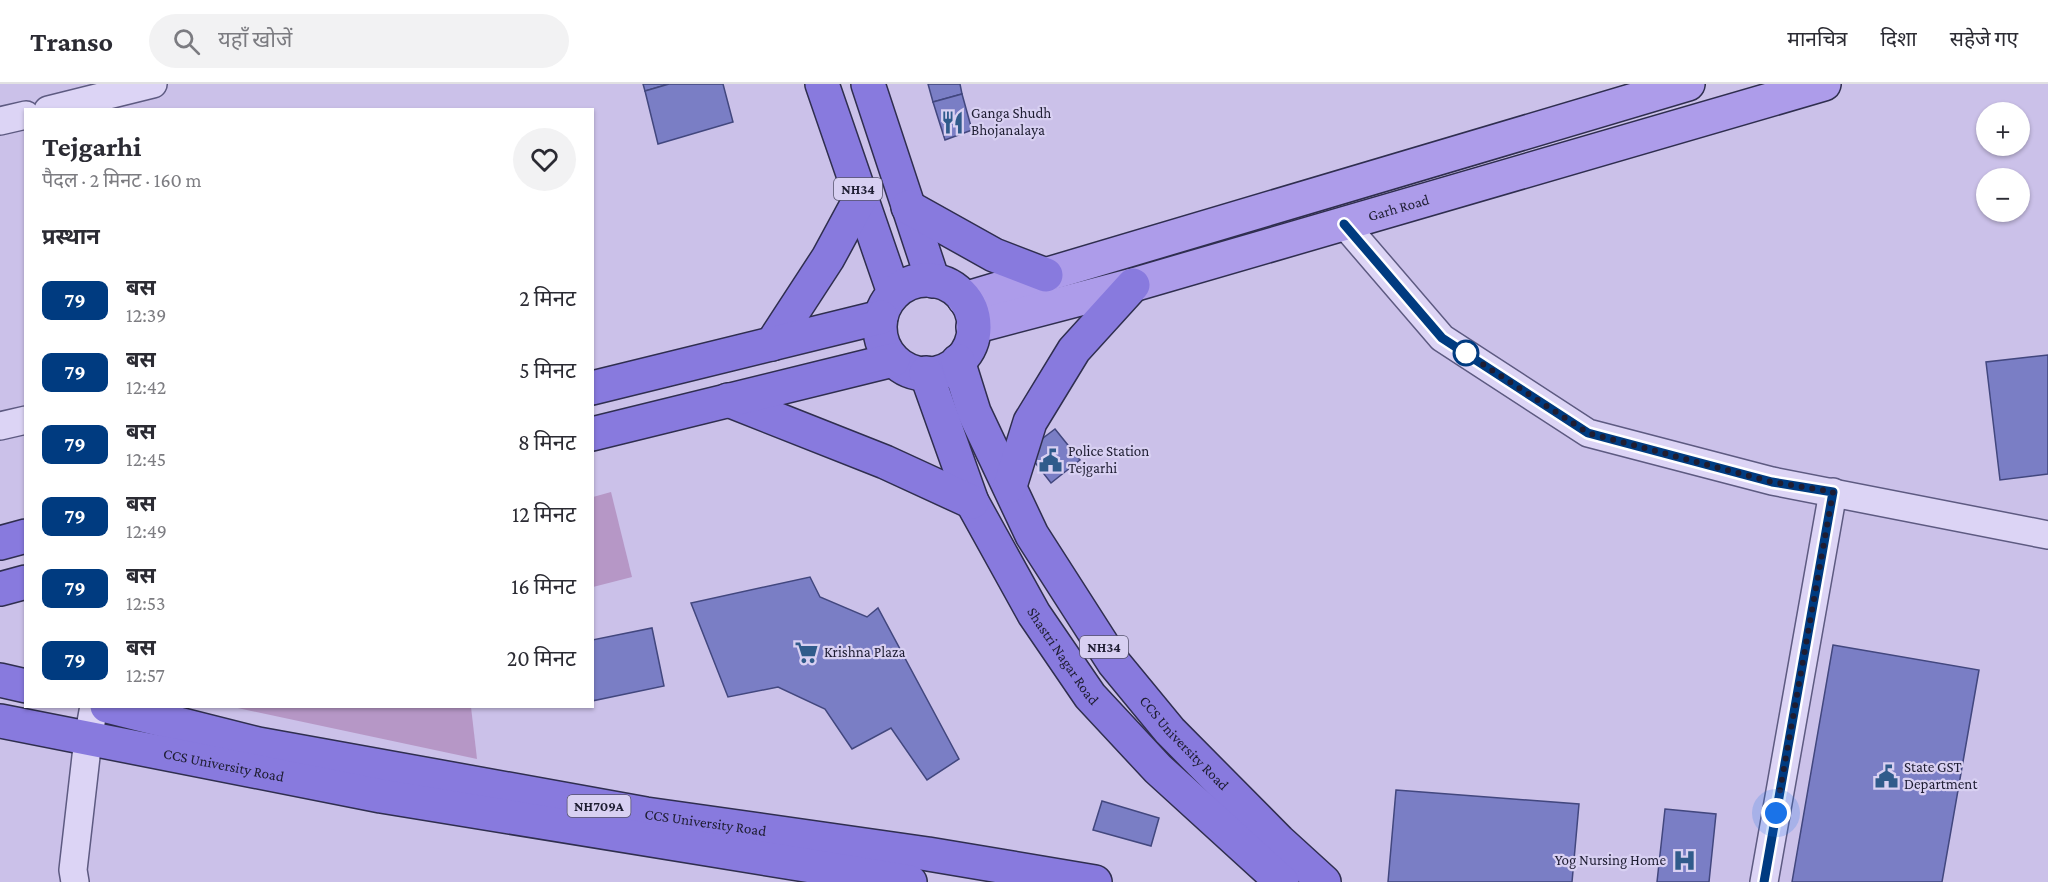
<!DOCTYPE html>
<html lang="hi">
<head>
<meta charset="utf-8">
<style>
  :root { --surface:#fff; --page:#f2f2f3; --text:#2b2b33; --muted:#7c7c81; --line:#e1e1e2 }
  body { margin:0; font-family:"Crimson Pro","Noto Sans Devanagari",serif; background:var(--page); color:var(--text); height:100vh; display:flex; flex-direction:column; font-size:22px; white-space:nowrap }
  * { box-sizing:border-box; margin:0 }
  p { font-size:20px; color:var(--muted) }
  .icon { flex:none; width:33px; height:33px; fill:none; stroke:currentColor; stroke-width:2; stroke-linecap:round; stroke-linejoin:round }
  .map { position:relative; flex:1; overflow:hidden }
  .side { position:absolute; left:24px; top:24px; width:570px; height:600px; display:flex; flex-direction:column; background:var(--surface); border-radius:0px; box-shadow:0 2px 4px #0004 }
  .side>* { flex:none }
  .badge { padding:0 12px; border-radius:9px; font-size:21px; line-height:39px }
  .tools { position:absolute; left:1976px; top:18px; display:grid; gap:12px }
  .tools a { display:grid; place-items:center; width:54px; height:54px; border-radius:50%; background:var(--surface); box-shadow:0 2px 4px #0004; font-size:30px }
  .you { position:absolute; width:30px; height:30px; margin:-15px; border:4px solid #fff; border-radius:50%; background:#1a73e8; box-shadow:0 0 0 9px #1a73e833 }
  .map>.badge { position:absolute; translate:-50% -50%; box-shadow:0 0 0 3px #fff }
  h2 { padding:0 18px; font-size:22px; line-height:54px }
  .round { display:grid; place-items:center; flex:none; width:63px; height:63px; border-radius:32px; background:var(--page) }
  .summary { display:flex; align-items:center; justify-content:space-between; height:102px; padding:0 18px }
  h1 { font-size:28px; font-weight:700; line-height:45px }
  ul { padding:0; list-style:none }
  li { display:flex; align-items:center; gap:18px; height:72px; padding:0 18px }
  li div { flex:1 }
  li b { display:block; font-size:22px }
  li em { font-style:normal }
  li .badge { min-width:66px; font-weight:700; text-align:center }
  header { display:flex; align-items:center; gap:36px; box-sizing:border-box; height:84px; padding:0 30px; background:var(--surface); border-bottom:2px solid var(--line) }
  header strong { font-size:28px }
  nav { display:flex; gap:33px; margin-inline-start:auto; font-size:21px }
  .search { width:420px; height:54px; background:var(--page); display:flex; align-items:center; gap:15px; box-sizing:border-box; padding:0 21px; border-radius:33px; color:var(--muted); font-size:22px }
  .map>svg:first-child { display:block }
  .green { fill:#b697c6 }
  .building { fill:#7a7ec5; stroke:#42477e; stroke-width:1.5 }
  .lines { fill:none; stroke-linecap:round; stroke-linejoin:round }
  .minor-casing { stroke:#5d5a81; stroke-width:30 }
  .primary-casing { stroke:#2f2e4f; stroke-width:36 }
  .trunk-casing { stroke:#2f2e4f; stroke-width:36 }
  .minor { stroke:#dcd4f5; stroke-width:27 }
  .primary { stroke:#ad9cea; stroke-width:33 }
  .trunk { stroke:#887ade; stroke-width:33 }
  .line-casing { stroke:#fff; stroke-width:14 }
  .line { stroke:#003b80; stroke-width:9 }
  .walk { stroke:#1e1d32; stroke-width:6; stroke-dasharray:0 10.8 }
  .stop-dot { fill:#fff; stroke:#003b80; stroke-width:3 }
  .labels { text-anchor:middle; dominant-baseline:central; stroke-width:4.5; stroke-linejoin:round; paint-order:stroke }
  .shield { fill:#d8d0f2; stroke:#56536c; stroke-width:1.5 }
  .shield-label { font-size:14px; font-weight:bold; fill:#1e1d32 }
  .poi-label { font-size:15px; fill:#1e1d32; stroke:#d8d0f2; text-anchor:start }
  .street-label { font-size:15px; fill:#1e1d32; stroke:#d8d0f2 }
</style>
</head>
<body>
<header>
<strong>Transo</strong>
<div class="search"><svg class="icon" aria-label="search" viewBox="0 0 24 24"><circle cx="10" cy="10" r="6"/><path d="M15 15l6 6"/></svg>यहाँ खोजें</div>
<nav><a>मानचित्र</a><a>दिशा</a><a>सहेजे गए</a></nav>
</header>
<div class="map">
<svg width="2048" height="798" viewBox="0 0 2048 798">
  <rect width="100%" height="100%" fill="#cbc1e9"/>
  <g class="green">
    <polygon points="611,408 632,493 593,503 593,413"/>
    <polygon points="233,623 471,623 477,675"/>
  </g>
  <g class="building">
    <polygon points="643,0 669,0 645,7"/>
    <polygon points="669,0 723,0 733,38 658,60 645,7"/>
    <polygon points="928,0 960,0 962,10 933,18"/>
    <polygon points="962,10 972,46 945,56 933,18"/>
    <polygon points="2048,271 2048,390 2000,396 1986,278"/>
    <polygon points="1055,345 1080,376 1051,399 1026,367"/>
    <polygon points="810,493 820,513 867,533 878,524 959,675 927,696 891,644 852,665 825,625 778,603 728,613 691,519"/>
    <polygon points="652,544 664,602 592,617 592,556"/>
    <polygon points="1833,561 1979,586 1942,798 1792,798"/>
    <polygon points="1396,706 1579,720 1572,798 1388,798"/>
    <polygon points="1102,717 1159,734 1151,762 1093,746"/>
    <polygon points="1665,725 1716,730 1709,798 1657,798"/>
  </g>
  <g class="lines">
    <defs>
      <g id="minor">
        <polyline points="48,26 153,0"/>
        <polyline points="0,37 26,31"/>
        <polyline points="1344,140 1442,254 1588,349 1772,397 2048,451"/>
        <polyline points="0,342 26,336"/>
        <polyline points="75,798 73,786 88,655 94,622"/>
        <polyline points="1764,798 1833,408"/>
      </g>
      <g id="primary">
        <polyline points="964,215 1688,0"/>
        <path id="s1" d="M973 243 1133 201 1824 0"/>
      </g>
      <g id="trunk">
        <polyline points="822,0 894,209"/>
        <polyline points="868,0 933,197"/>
        <polyline points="908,123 994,171 1046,191"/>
        <circle cx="927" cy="243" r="47"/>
        <polyline points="772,260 828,174 861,113"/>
        <path id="s2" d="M958 277 974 328 1032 451 1114 579 1170 647 1279 757 1324 798"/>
        <path id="s3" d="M926 289 972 418 1034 530 1090 612 1158 685 1282 798"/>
        <polyline points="592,304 881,233"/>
        <polyline points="728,316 885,378 972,418"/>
        <polyline points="592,350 893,276"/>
        <polyline points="1010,402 1030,338 1074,266 1133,201"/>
        <polyline points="0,459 26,452"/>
        <polyline points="0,505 26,498"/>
        <polyline points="0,596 26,602"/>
        <path id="s4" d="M107 622 258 660 646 730 928 770 1095 798"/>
        <path id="s5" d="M0 637 381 712 910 798"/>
      </g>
    </defs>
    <use href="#minor" class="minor-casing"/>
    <use href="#primary" class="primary-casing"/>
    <use href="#trunk" class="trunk-casing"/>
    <use href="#minor" class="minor"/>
    <use href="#primary" class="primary"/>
    <use href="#trunk" class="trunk"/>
  </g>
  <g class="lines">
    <defs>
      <polyline id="line" points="1344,140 1442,254 1588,349 1772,398 1833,408 1764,798"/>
    </defs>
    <use href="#line" class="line-casing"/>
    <use href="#line" class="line"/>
    <polyline class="walk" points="1466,269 1461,266 1588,349 1772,398 1833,408 1776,729"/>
  </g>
  <defs>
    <symbol id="restaurant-bare" viewBox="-9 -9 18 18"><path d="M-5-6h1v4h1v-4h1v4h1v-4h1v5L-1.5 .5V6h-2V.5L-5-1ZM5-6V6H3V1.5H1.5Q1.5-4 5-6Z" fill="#305b8b" stroke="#d8d0f2" stroke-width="2.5" paint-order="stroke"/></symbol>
    <symbol id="civic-bare" viewBox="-9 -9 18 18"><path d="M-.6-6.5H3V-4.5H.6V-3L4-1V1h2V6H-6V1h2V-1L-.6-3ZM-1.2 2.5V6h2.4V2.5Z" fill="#305b8b" stroke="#d8d0f2" stroke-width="2.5" paint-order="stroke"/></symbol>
    <symbol id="supermarket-bare" viewBox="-9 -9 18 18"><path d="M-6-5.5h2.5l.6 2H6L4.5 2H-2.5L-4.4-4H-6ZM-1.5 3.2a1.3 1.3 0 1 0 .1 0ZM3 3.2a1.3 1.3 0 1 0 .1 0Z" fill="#305b8b" stroke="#d8d0f2" stroke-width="2.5" paint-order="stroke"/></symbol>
    <symbol id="hospital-bare" viewBox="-9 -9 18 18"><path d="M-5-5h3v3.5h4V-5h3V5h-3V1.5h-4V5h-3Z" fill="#305b8b" stroke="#d8d0f2" stroke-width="2.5" paint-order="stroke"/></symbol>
  </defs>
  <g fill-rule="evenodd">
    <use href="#restaurant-bare" x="936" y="22" width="33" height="33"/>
    <use href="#civic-bare" x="1034" y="360" width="33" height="33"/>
    <use href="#supermarket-bare" x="790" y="552" width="33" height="33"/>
    <use href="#civic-bare" x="1870" y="676" width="33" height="33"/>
    <use href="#hospital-bare" x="1668" y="760" width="33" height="33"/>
  </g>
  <circle class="stop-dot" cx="1466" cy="269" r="12"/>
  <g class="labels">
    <g class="shield">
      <rect x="834" y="94" width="48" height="22" rx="4.5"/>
      <rect x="1080" y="552" width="48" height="22" rx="4.5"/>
      <rect x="567.5" y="711" width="63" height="22" rx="4.5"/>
    </g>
    <g class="shield-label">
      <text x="858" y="105">NH34</text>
      <text x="1104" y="563">NH34</text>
      <text x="599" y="722">NH709A</text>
    </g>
    <g class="poi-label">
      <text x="971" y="29">Ganga Shudh<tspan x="971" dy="17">Bhojanalaya</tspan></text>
      <text x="1068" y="367">Police Station<tspan x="1068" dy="17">Tejgarhi</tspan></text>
      <text x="824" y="568">Krishna Plaza</text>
      <text x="1904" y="683">State GST<tspan x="1904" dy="17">Department</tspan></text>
      <text x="1666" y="776" text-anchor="end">Yog Nursing Home</text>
    </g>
    <g class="street-label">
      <text stroke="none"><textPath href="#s1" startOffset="442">Garh Road</textPath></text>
      <text stroke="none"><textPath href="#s3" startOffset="316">Shastri Nagar Road</textPath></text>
      <text stroke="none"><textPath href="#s2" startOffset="448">CCS University Road</textPath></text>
      <text stroke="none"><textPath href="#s5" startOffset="228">CCS University Road</textPath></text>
      <text stroke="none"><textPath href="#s4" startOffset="610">CCS University Road</textPath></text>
    </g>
  </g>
</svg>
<div class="tools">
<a>+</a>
<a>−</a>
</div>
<div class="you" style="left:1776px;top:729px"></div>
<section class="side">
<div class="summary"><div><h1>Tejgarhi</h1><p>पैदल · 2 मिनट · 160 m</p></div><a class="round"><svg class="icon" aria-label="heart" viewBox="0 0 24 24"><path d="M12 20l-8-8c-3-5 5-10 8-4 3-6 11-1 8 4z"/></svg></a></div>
<h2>प्रस्थान</h2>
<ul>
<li><span class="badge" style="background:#003b80;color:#fff">79</span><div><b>बस</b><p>12:39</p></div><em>2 मिनट</em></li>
<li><span class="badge" style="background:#003b80;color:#fff">79</span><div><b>बस</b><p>12:42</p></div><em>5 मिनट</em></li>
<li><span class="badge" style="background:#003b80;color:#fff">79</span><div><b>बस</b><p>12:45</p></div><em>8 मिनट</em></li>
<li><span class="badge" style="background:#003b80;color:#fff">79</span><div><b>बस</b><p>12:49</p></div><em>12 मिनट</em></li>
<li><span class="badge" style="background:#003b80;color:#fff">79</span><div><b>बस</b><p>12:53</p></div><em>16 मिनट</em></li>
<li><span class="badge" style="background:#003b80;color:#fff">79</span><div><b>बस</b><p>12:57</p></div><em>20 मिनट</em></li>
</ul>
</section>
</div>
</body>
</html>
